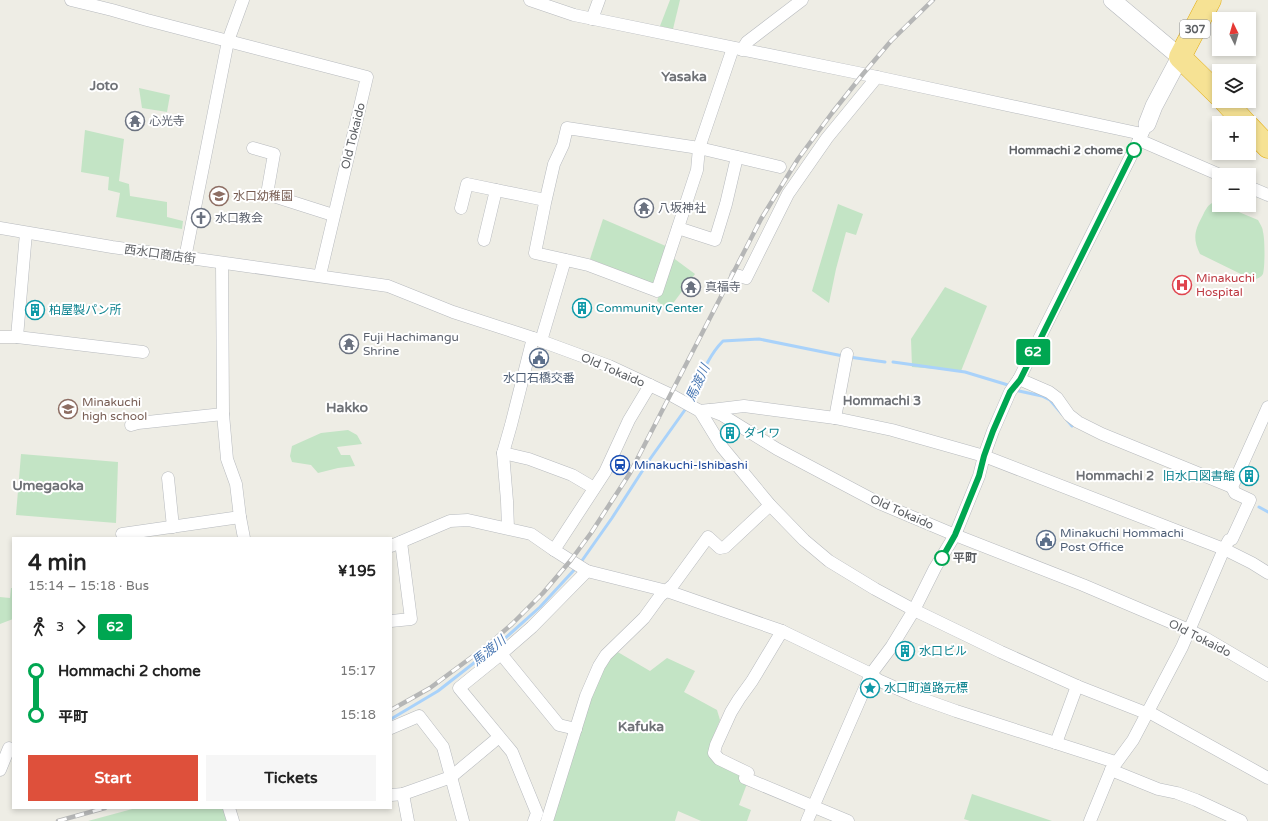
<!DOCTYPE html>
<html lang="en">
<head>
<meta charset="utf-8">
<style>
  :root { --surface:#fff; --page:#f6f6f6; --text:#222; --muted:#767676; --accent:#de503b }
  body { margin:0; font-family:"Varela Round","Noto Sans JP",sans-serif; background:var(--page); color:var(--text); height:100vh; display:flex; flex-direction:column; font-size:15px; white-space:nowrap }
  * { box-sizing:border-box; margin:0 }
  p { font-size:13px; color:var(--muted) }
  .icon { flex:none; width:22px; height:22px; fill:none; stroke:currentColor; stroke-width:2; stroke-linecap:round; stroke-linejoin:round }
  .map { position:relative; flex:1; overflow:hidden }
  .panel { position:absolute; left:12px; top:537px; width:380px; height:272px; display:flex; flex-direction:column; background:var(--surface); border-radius:0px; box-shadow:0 2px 6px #0003 }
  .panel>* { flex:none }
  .badge { padding:0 8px; border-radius:3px; font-size:14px; line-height:26px }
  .needle { width:26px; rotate:355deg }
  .fabs { position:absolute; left:1212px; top:12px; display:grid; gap:8px }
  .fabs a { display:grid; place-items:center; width:44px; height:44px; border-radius:0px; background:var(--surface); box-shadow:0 2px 6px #0003; font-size:20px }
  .map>.badge { position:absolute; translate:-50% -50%; box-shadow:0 0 0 2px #fff }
  .legs { display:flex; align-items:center; gap:6px; height:44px; padding:0 16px; font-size:13px }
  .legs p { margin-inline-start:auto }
  .overview { display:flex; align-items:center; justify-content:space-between; height:68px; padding:0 16px }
  h1 { font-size:22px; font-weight:800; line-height:30px }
  .cta { display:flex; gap:8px; margin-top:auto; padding:8px 16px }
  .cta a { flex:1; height:46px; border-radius:0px; background:var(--accent); color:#fff; font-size:16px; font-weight:800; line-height:46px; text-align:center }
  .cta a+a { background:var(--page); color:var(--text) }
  ul { padding:0 16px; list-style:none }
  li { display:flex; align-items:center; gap:14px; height:44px; font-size:15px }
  li i { display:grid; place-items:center; width:6px; height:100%; margin:0 5px; background:currentColor }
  li i::after { content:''; width:10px; height:10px; margin:-5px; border:3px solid; border-radius:50%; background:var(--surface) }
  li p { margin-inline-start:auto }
  li:first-child i { background:linear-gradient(#0000 50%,currentColor 0) }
  li:last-child i { background:linear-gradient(currentColor 50%,#0000 0) }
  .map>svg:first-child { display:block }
  .green { fill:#c3e4c5 }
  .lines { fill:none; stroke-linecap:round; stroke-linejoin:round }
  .stream { stroke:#a9d2fa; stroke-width:3 }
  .street-casing { stroke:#b7babe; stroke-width:13 }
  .secondary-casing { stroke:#b6b9be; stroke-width:18 }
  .highway-casing { stroke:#e4ad0f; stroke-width:23 }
  .street { stroke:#fff; stroke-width:12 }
  .secondary { stroke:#fff; stroke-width:17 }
  .highway { stroke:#f6e294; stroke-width:22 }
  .rail-casing { stroke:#b5b6b6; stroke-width:4.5 }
  .rail { stroke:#fff; stroke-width:3; stroke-dasharray:9; stroke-linecap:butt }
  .line-1-casing { stroke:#fff; stroke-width:9 }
  .line-1 { stroke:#00a651; stroke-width:6 }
  .stop-1-dot { fill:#fff; stroke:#00a651; stroke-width:2 }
  .labels { text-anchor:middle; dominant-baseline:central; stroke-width:4; stroke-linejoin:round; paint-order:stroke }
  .shield { fill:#fff; stroke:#8e9092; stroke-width:1 }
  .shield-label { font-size:11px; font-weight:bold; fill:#5d6064 }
  .worship-label { font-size:12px; fill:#5b616d; stroke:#fff; text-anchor:start }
  .street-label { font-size:12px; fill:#5d6064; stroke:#fff }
  .stop-label { font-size:12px; font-weight:bold; fill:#5d6064; stroke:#fff; text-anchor:end }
  .education-label { font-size:12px; fill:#785e54; stroke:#fff; text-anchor:start }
  .health-label { font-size:12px; fill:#be3a42; stroke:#fff; text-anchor:start }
  .culture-label { font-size:12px; fill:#0d838f; stroke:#fff; text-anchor:start }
  .service-label { font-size:12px; fill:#4e5e75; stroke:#fff }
  .transit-label { font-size:12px; fill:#164399; stroke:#fff; text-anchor:start }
  .water-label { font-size:13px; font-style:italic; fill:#4a78b3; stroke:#fff }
  .neighbourhood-label { font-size:13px; font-weight:bold; fill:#6e7176; stroke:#fff }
  .quarter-label { font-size:14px; font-weight:bold; fill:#6e7176; stroke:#fff }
</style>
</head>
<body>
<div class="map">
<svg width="1268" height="821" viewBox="0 0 1268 821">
  <rect width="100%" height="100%" fill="#eeede5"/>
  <g class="green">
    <polygon points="670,0 680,0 673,29 660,26"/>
    <polygon points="139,88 170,95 167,112 142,108"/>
    <polygon points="85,130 124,139 119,181 129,184 130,196 167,202 167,217 183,221 182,229 116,217 120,193 108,190 109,177 81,172"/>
    <path d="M1212 203 1219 204V205H1222L1258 220C1260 224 1263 228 1263 232 1265 239 1265 267 1263 274 1260 279 1254 280 1249 278L1200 254C1192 238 1195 230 1203 215 1205 211 1207 206 1212 203Z"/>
    <polygon points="838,204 863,214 856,235 846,232 836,269 829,303 812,291"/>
    <polygon points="603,219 668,247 656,285 590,259"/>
    <polygon points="672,257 695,274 668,310 657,301"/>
    <polygon points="945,287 987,306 961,371 912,367 911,339"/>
    <polygon points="348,430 357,435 362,444 337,447 341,455 350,455 355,466 338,468 318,473 311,465 292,462 290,456 292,446 321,433"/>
    <polygon points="21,454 118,462 116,523 16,515"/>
    <polygon points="11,588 13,588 13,619 0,624 0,597 10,598"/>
    <polygon points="616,651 650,671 667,658 695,671 684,692 717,710 720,720 710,744 712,759 740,772 748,781 739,805 751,810 747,821 701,821 678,811 675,821 553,821 591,689 605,665"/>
    <polygon points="972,794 1052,821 970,821 964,819"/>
    <polygon points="136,808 227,808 231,821 88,821"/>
  </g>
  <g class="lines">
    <g class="stream">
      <polyline points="849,357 885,362"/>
      <polyline points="893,362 965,372 1008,385"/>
      <polyline points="1019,391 1042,396 1050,400 1062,414"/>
      <path d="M690 402C700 381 706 358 723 341L759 339 843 356"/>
      <polyline points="1067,420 1072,426"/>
      <polyline points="1259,507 1268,512"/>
      <polyline points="581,562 612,518 650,459 687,407"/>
      <polyline points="391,719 438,691 502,641 540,607 575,569"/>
    </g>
    <defs>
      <g id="street">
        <polyline points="71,0 112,10 147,20 367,77 320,275"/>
        <polyline points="530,0 574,15 863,74 1142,134"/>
        <polyline points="592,19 599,0"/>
        <polyline points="733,48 699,148 697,170 657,291 588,265 535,253 545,203 554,164 563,145 567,128 699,148 780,167"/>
        <polyline points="742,50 747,42 802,0"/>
        <polyline points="1139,140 1220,175"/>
        <polyline points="253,148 274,154 267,194 333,215"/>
        <polyline points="1249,187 1268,195"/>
        <polyline points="461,208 467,184 545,200"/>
        <polyline points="0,228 112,247 388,286 453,312 533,338 609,366 671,395 700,411 709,410 722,415 777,449 879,503 955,535 1083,585 1189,630 1205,638 1268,675"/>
        <polyline points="678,228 715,240 726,204 737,157"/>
        <polyline points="484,240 496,190"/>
        <polyline points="185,258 228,41 243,0"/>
        <polyline points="222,263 223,414 227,459 236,484 240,517 244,538"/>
        <polyline points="736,275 746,278 788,194 827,138 877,77"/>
        <polyline points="0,337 17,337 143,352"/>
        <polyline points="17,337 26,233"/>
        <polyline points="541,341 565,260"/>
        <polyline points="1019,379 1049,392 1057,398 1069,415 1078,422 1102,434 1232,487"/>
        <polyline points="711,410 744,406 835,418 892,430 984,456 1224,549 1252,563 1268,573"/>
        <polyline points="700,411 722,447 770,505 804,540 829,561 875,589 914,610 1001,652 1077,686 1146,713"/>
        <polyline points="835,418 847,354"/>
        <polyline points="131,425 138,423 223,414"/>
        <polyline points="503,453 529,459 572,475 594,488"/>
        <polyline points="168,478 173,527"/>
        <polyline points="508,528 507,501 503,453 511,425 533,338"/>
        <polyline points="122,534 240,517"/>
        <polyline points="391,546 450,521 468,520 531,534 554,550 587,571 667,591 782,631 871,674 878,680 914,696 956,711 1115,762"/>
        <polyline points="554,550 605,472 629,420 650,385"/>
        <polyline points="391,621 411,619 401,542"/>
        <polyline points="782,631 752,681 739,699 731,712 716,745 714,753 719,759 748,773 745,778 848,821"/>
        <polyline points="501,654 559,725 576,729"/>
        <polyline points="1147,711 1268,778"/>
        <polyline points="391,728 419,716 443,747 463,821"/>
        <polyline points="1056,743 1077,686"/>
        <polyline points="0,770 9,748"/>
        <polyline points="1111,770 1158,789 1177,793 1196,800 1241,821"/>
        <polyline points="403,794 408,821"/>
        <polyline points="391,795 403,794 451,777 499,737"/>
        <polyline points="229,808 233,821"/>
        <polyline points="534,821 537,813 512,752 459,688 501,654 532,627 587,571"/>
        <polyline points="547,821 586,696 599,666 606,655 644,618 660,596 673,585 708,537 720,548 725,547 770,505"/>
        <polyline points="807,821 871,674 892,646 914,610 935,568 955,535 979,476 984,456 993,431 1010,392 1019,379 1147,124"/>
        <polyline points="1090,821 1111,770 1133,740 1182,647 1224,549 1229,540 1232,539 1250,500 1235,493 1232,487 1268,407"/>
      </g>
      <polyline id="secondary" points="1112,0 1180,57 1154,106 1147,124"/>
      <g id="highway">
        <polyline points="1210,0 1180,57 1219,95"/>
        <polyline points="1225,101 1245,123"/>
        <polyline points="1249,127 1268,147"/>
      </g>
    </defs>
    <use href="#street" class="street-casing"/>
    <use href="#secondary" class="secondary-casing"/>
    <use href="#highway" class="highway-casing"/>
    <use href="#street" class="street"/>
    <use href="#secondary" class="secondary"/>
    <use href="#highway" class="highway"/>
    <defs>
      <g id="rail">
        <polyline points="391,710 430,688 488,645 512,624 543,593 571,560 591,533 630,473 761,219 798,159 832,113 863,74 891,41 933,0"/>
        <polyline points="58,821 105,808"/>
      </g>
    </defs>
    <use href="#rail" class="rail-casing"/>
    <use href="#rail" class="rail"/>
  </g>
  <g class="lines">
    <defs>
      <polyline id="line-1" points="942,558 955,535 979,476 984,456 993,431 1010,392 1020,380 1134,150"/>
    </defs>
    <use href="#line-1" class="line-1-casing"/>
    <use href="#line-1" class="line-1"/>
  </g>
  <defs>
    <symbol id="temple-ring" viewBox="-11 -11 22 22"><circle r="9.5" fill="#fff" stroke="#6b7280" stroke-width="1.5"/><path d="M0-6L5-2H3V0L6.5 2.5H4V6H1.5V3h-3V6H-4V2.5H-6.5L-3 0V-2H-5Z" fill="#6b7280"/></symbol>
    <symbol id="school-ring" viewBox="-11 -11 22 22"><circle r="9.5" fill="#fff" stroke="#8d6e63" stroke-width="1.5"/><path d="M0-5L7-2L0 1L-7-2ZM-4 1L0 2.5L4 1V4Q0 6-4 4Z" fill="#8d6e63"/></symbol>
    <symbol id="church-ring" viewBox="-11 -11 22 22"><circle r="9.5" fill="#fff" stroke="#6b7280" stroke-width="1.5"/><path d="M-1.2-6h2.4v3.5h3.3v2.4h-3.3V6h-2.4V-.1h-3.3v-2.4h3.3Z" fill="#6b7280"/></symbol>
    <symbol id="hospital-ring" viewBox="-11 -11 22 22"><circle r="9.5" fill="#fff" stroke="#e0444e" stroke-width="1.5"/><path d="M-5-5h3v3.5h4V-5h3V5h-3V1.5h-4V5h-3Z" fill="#e0444e"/></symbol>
    <symbol id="building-ring" viewBox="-11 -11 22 22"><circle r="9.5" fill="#fff" stroke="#0f9aa8" stroke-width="1.5"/><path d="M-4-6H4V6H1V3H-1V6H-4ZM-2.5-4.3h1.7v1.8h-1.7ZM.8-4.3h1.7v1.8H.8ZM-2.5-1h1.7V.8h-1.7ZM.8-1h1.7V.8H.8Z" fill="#0f9aa8"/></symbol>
    <symbol id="civic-ring" viewBox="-11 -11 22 22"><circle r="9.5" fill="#fff" stroke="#5c6f8a" stroke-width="1.5"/><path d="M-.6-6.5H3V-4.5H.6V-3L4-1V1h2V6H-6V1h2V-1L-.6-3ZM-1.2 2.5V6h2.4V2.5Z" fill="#5c6f8a"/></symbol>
    <symbol id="station-ring" viewBox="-11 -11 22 22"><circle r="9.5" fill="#fff" stroke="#1a4fb4" stroke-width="1.5"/><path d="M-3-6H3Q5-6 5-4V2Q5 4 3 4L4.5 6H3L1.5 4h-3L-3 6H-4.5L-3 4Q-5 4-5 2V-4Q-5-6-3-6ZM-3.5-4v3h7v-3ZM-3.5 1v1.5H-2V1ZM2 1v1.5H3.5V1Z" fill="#1a4fb4"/></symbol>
    <symbol id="sight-ring" viewBox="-11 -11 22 22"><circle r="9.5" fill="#fff" stroke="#0f9aa8" stroke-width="1.5"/><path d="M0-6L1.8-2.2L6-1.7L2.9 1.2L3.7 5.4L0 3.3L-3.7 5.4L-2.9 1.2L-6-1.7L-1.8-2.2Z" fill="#0f9aa8"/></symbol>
  </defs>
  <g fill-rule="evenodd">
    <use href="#temple-ring" x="124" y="110" width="22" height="22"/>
    <use href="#school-ring" x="208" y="185" width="22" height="22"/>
    <use href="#temple-ring" x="633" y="197" width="22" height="22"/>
    <use href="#church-ring" x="190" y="207" width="22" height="22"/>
    <use href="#hospital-ring" x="1171" y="274" width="22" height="22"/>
    <use href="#temple-ring" x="680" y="276" width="22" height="22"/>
    <use href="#building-ring" x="571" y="297" width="22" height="22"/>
    <use href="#building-ring" x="24" y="299" width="22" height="22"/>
    <use href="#temple-ring" x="338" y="333" width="22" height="22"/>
    <use href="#civic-ring" x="528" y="347" width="22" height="22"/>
    <use href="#school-ring" x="57" y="398" width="22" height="22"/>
    <use href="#building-ring" x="719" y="422" width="22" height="22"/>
    <use href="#station-ring" x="609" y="454" width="22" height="22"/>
    <use href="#building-ring" x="1238" y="465" width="22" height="22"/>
    <use href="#civic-ring" x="1035" y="529" width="22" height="22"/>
    <use href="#building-ring" x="894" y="640" width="22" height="22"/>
    <use href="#sight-ring" x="859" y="677" width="22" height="22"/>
  </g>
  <g class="stop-1-dot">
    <circle cx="1134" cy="150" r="7"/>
    <circle cx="942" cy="558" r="7"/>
  </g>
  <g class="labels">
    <rect class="shield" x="1180" y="20" width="30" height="18" rx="3"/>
    <g class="shield-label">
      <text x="1195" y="29">307</text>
    </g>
    <g class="worship-label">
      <text x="149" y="121">心光寺</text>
      <text x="658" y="208">八坂神社</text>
      <text x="215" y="218">水口教会</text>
      <text x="705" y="287">真福寺</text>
      <text x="363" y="337">Fuji Hachimangu<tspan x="363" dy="14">Shrine</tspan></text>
    </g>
    <g class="street-label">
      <text transform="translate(353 136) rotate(-76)">Old Tokaido</text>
      <text transform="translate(160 254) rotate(8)">西水口商店街</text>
      <text transform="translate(613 370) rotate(23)">Old Tokaido</text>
      <text transform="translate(902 512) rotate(24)">Old Tokaido</text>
      <text transform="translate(1200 638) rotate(27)">Old Tokaido</text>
    </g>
    <g class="stop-label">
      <text x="1123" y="150">Hommachi 2 chome</text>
      <text x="953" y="558" text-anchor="start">平町</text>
    </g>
    <g class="education-label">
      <text x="233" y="196">水口幼稚園</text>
      <text x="82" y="402">Minakuchi<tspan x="82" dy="14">high school</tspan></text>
    </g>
    <g class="health-label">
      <text x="1196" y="278">Minakuchi<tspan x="1196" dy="14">Hospital</tspan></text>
    </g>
    <g class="culture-label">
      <text x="596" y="308">Community Center</text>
      <text x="49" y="310">柏屋製パン所</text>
      <text x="744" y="433">ダイワ</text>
      <text x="1235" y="476" text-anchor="end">旧水口図書館</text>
      <text x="919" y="651">水口ビル</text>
      <text x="884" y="688">水口町道路元標</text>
    </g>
    <g class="service-label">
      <text x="539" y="378">水口石橋交番</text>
      <text x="1060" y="533" text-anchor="start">Minakuchi Hommachi<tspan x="1060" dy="14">Post Office</tspan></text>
    </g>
    <g class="transit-label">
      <text x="634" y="465">Minakuchi-Ishibashi</text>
    </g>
    <g class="water-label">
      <text transform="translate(698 383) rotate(-65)">馬渡川</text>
      <text transform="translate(489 651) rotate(-39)">馬渡川</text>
    </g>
    <g class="neighbourhood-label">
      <text x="882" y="401">Hommachi 3</text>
      <text x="1115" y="476">Hommachi 2</text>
    </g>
    <g class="quarter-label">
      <text x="684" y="76">Yasaka</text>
      <text x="104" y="85">Joto</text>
      <text x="347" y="407">Hakko</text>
      <text x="48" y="485">Umegaoka</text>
      <text x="641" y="726">Kafuka</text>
    </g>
  </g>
</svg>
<div class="fabs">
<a><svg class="needle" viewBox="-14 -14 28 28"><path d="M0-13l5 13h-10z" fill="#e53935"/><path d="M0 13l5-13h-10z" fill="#767676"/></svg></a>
<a><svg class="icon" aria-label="layers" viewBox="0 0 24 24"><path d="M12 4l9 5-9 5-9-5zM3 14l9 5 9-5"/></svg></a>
<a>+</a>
<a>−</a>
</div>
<b class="badge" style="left:1033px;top:352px;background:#00a651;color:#fff">62</b>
<section class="panel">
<div class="overview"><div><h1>4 min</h1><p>15:14 – 15:18 · Bus</p></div><b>¥195</b></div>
<div class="legs"><svg class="icon" aria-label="walk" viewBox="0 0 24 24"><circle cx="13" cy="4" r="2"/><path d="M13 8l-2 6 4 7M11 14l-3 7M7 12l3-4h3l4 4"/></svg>3<svg class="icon" aria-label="forward" viewBox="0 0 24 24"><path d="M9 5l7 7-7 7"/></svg><b class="badge" style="background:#00a651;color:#fff">62</b></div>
<ul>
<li><i style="color:#00a651"></i><b>Hommachi 2 chome</b><p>15:17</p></li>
<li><i style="color:#00a651"></i><b>平町</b><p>15:18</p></li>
</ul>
<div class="cta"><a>Start</a><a>Tickets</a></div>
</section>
</div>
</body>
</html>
